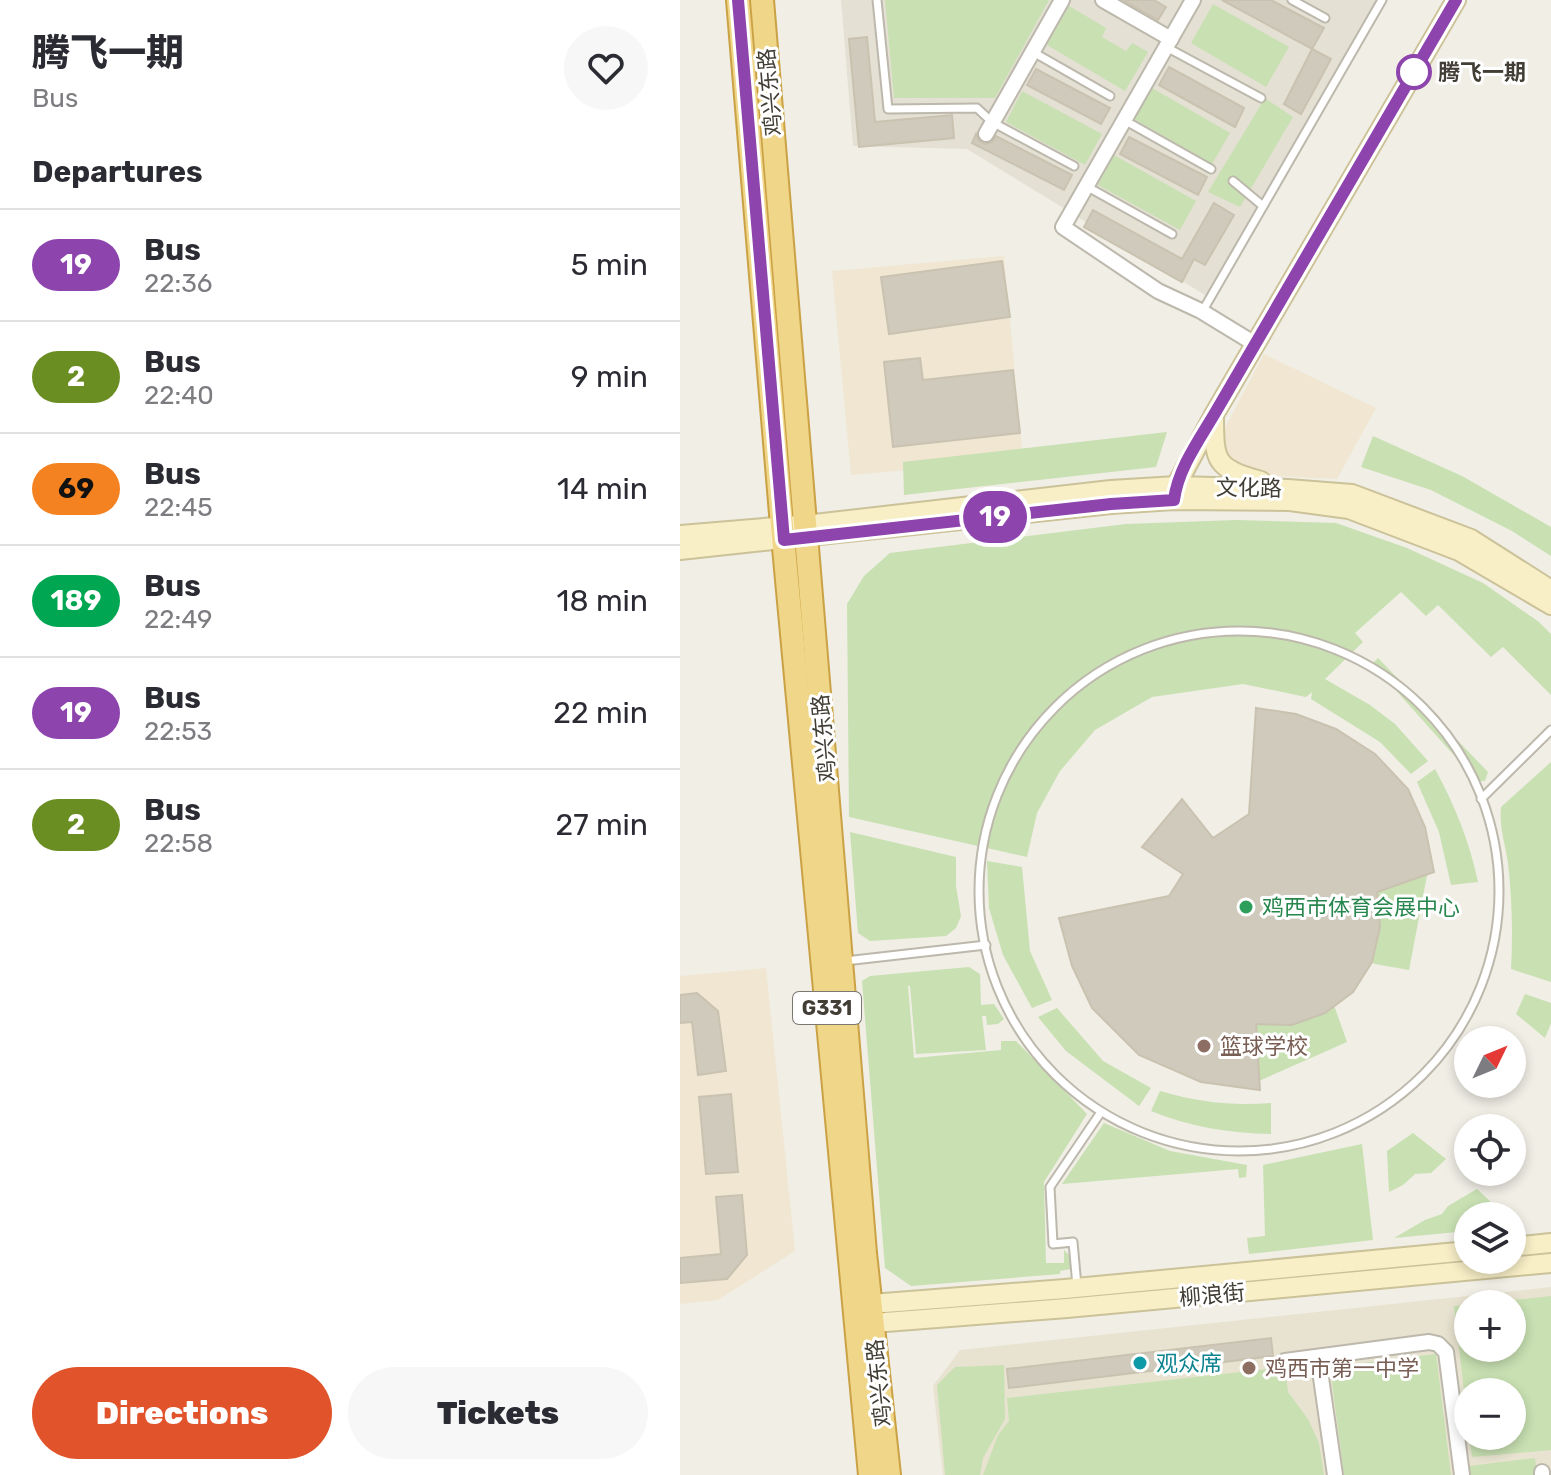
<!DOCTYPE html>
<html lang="en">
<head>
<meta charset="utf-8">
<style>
  :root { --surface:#fff; --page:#f7f7f7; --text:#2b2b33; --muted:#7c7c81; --line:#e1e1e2; --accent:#e1532b }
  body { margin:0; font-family:Rubik,"Noto Sans SC",sans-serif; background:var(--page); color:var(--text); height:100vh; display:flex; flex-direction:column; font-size:30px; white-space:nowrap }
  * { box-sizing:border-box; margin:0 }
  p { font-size:26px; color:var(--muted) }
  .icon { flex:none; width:44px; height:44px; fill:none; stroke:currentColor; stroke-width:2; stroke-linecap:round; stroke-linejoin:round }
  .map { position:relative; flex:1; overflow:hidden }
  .details { display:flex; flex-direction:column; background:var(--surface); width:680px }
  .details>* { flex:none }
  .badge { padding:0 16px; border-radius:26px; font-size:28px; line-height:52px }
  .needle { width:52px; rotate:47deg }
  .fabs { position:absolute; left:774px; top:1026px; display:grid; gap:16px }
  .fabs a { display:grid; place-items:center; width:72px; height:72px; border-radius:50%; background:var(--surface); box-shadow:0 4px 12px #0003; font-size:40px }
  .map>.badge { position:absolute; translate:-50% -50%; box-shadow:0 0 0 4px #fff }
  h2 { padding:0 32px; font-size:30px; line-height:72px }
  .round { display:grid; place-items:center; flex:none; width:84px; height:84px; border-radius:42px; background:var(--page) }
  .summary { display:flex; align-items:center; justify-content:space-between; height:136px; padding:0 32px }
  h1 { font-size:38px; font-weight:800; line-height:60px }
  .button { display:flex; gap:16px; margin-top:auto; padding:16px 32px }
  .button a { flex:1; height:92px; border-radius:48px; background:var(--accent); color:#fff; font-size:32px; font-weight:800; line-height:92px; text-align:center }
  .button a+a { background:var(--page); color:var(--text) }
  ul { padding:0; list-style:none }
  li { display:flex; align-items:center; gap:24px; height:112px; padding:0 32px; border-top:2px solid var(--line) }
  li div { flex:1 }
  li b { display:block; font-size:30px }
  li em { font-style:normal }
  li .badge { min-width:88px; font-weight:700; text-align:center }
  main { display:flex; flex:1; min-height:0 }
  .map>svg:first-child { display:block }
  .residential { fill:#e4e0d4 }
  .commercial { fill:#f0e6d2 }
  .education { fill:#e8e3d0; fill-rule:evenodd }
  .green { fill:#c8e0b2 }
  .building { fill:#d0cabc; stroke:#cac2b0; stroke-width:2 }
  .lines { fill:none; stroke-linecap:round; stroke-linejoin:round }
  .service-casing { stroke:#bdb8ac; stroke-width:11 }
  .minor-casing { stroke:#bdb8ac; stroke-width:18 }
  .secondary-casing { stroke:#cbc299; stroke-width:22 }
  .trunk-casing { stroke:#caa245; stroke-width:26 }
  .service { stroke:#fff; stroke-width:7 }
  .minor { stroke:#fff; stroke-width:14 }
  .secondary { stroke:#f8efc7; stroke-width:18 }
  .trunk { stroke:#f0d688; stroke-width:22 }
  .line-casing { stroke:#fff; stroke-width:18 }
  .line { stroke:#8e44ad; stroke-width:12 }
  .stop-dot { fill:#fff; stroke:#8e44ad; stroke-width:4 }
  .leisure-dot { fill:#2e9e5b; stroke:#fff; stroke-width:3 }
  .education-dot { fill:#8d6e63; stroke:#fff; stroke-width:3 }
  .culture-dot { fill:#0f9aa8; stroke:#fff; stroke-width:3 }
  .labels { text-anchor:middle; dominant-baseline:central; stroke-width:6; stroke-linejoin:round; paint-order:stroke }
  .shield { fill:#fff; stroke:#7b7872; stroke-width:2 }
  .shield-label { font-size:20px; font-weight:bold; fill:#423e35 }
  .stop-label { font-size:22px; font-weight:bold; fill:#423e35; stroke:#fff; text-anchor:start }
  .street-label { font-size:22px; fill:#423e35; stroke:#fff }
  .leisure-label { font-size:22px; fill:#27864d; stroke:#fff; text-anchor:start }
  .education-label { font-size:22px; fill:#785e54; stroke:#fff; text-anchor:start }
  .culture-label { font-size:22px; fill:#0d838f; stroke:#fff; text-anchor:start }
</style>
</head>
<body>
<main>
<section class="details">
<div class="summary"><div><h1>腾飞一期</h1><p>Bus</p></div><a class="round"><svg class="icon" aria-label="heart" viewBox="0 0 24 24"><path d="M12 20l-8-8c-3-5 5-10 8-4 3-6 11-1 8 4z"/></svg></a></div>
<h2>Departures</h2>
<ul>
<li><span class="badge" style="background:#8e44ad;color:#fff">19</span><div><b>Bus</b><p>22:36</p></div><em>5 min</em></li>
<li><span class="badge" style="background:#6b8e23;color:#fff">2</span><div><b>Bus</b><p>22:40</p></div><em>9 min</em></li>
<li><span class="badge" style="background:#f58220;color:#111">69</span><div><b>Bus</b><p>22:45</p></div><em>14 min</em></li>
<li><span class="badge" style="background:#00a651;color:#fff">189</span><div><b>Bus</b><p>22:49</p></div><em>18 min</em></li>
<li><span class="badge" style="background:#8e44ad;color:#fff">19</span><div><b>Bus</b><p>22:53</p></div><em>22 min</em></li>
<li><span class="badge" style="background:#6b8e23;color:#fff">2</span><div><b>Bus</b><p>22:58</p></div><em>27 min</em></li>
</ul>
<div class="button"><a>Directions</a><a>Tickets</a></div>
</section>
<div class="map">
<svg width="871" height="1475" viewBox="0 0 871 1475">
  <rect width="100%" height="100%" fill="#f0eee5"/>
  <polygon class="residential" points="161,0 701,0 533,300 287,149 173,146"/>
  <g class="commercial">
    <polygon points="324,256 343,460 171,475 152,271"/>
    <polygon points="584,354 696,408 657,479 577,475 555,469 538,441"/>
    <polygon points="86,968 115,1251 38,1300 0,1304 0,976"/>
  </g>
  <path class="education" d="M871 1287V1475H263L253 1386 280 1350ZM788 1304H832V1348H788ZM788 1392H832V1436H788Z"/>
  <g class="green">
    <polygon points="205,0 369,0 315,98 214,98"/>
    <polygon points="533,4 609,47 586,87 511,43"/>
    <polygon points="389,6 426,28 422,37 446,51 452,43 468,52 445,91 367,45"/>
    <polygon points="472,88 550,133 532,164 454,119"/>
    <polygon points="342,91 422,134 405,165 326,122"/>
    <polygon points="585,98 613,117 560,207 528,192"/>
    <polygon points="434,155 516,201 500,230 418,185"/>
    <polygon points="487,432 476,467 224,495 223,462"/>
    <polygon points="693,436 782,476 871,527 871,556 832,531 751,490 681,467"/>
    <polygon points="556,520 656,523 727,548 803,583 859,622 871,634 871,695 823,647 811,657 758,605 746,616 721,592 675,633 683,642 645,679 690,705 715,724 748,761 731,774 700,742 631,699 632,692 626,697 563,684 472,697 415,730 380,771 357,813 347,857 169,817 167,604 184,576 210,553 446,524"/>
    <polygon points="698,658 808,772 805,781 797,781 712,686 687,669"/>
    <path d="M871 762V982L831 969C833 933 832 899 828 863 825 843 819 827 821 807Z"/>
    <path d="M755 769C775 806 789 840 798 882L771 885 759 832 737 782Z"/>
    <polygon points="170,832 276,857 276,886 281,916 276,928 266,936 190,941 178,933"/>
    <polygon points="307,861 342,867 350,951 372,1000 352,1008 323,955 309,908"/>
    <polygon points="748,870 729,970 695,964 667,951 682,882"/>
    <polygon points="289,967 300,974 301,1005 314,1004 324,1019 318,1024 307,1025 306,1016 302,1016 306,1050 236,1054 230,986 228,986 234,1058 321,1050 321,1041 336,1041 407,1114 364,1182 366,1263 384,1263 384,1250 390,1256 391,1269 380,1271 380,1274 231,1286 205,1268 182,981 190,976"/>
    <polygon points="636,988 655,1008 667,1042 572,1084 572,1016"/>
    <polygon points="845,994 871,1003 871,1023 865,1038 836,1014"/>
    <polygon points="377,1008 423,1061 471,1088 459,1106 386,1051 358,1017"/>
    <path d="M480 1091C518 1102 552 1106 591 1103V1134C549 1133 510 1127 471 1111Z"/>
    <polygon points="424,1123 490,1151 567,1165 566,1177 559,1178 558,1169 382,1184"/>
    <polygon points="733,1133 766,1159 751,1173 735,1174 723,1185 709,1192 707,1151"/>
    <polygon points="682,1144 693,1240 569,1254 567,1238 585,1236 583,1165"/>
    <polygon points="797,1189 826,1216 788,1216 788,1231 714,1238 745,1220 762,1214 768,1206"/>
    <polygon points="871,1296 871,1450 792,1457 789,1436 832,1436 832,1392 788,1392 788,1425 774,1306 788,1305 788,1348 832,1348 832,1304 796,1304"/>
    <polygon points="756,1354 771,1475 664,1475 650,1367"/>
    <polygon points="324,1365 325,1419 303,1458 300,1475 265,1475 257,1385 275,1367"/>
    <polygon points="605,1367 608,1392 628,1419 639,1443 644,1475 303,1475 318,1435 329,1421 327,1398"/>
    <polygon points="855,1458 857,1475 791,1475 789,1466"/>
  </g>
  <g class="building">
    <polygon points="443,0 474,0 486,7 478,20"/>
    <polygon points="542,0 591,0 644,28 632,49"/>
    <polygon points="187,37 195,122 272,115 274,138 179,147 169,39"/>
    <polygon points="632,49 651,59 621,114 604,104"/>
    <polygon points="489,67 564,108 555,127 479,85"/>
    <polygon points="356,69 430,108 421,124 347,85"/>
    <polygon points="296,134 298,140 305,144 312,142 316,136 392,175 384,190 292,143"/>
    <polygon points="449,137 527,177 518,195 440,154"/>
    <polygon points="534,203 554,215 525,265 514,259 502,282 404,227 413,210 502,259"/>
    <polygon points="322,261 330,317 209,334 201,277"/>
    <polygon points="240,358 243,380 333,370 340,433 213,447 204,362"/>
    <polygon points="576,708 616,714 656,729 695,754 728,789 745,827 754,872 697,892 700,927 692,962 673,992 645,1013 612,1025 576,1024 580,1090 521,1082 459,1055 412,1008 392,966 379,918 489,896 503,874 462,847 502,799 533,838 569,814"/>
    <polygon points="17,993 38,1011 46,1071 18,1075 12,1022 0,1023 0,995"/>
    <polygon points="51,1094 58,1172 26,1174 19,1097"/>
    <polygon points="62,1195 67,1255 47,1279 0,1283 0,1258 41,1254 36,1197"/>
    <polygon points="591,1338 593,1356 329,1388 327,1369"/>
  </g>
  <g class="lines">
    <defs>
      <g id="service">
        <polyline points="197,0 208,109 297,108 312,122 394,166"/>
        <polyline points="612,0 645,18"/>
        <polyline points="486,47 581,98"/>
        <polyline points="353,52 430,96"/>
        <polyline points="444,120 531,169"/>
        <polyline points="553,181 583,206"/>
        <polyline points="406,186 492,234"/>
        <polyline points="522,312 702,0"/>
        <circle cx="559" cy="891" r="260"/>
        <polyline points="801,799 871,730"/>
        <polyline points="165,961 306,945"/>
        <polyline points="397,1286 393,1242 373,1244 370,1187 421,1112"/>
      </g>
      <g id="minor">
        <polyline points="423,0 491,39"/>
        <polyline points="513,0 383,227 478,291 521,311 575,344"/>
        <polyline points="306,134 382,0"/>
        <polyline points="638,1357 655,1475"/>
        <polyline points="605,1361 749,1342 758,1344 766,1352 782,1475"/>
        <polyline points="862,1472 862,1475"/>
      </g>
      <g id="secondary">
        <path d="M534 416C534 462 535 468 581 481"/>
        <polyline points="496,486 535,413 776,0"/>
        <polyline points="0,535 143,523 431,490 496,486 608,489 672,494 791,539 871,590"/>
        <polyline points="0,550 431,504 494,500 610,501 669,509 779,551 871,605"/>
        <polyline points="832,1247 871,1243"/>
        <polyline points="181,1309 191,1304 385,1289 788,1251"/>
        <polyline points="182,1317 193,1323 387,1308 871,1263"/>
      </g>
      <g id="trunk">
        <polyline points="58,0 102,526 190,1475"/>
        <polyline points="82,0 185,1253 209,1475"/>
      </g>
    </defs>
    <use href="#service" class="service-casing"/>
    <use href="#minor" class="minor-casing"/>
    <use href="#secondary" class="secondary-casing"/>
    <use href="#trunk" class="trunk-casing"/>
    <use href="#service" class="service"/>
    <use href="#minor" class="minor"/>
    <use href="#secondary" class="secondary"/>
    <use href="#trunk" class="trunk"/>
  </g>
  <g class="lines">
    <defs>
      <path id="line" d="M58 0 104 540 431 504 494 500C498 469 519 440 535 413L776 0"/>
    </defs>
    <use href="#line" class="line-casing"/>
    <use href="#line" class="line"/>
  </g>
  <circle class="stop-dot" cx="734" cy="72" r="16"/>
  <circle class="leisure-dot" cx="566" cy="907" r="8"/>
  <g class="education-dot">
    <circle cx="524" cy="1046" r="8"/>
    <circle cx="569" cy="1368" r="8"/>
  </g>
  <circle class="culture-dot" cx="460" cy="1363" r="8"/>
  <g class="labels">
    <rect class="shield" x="113" y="992" width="68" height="32" rx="6"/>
    <g class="shield-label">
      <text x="147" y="1008">G331</text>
    </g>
    <g class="stop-label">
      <text x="758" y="72">腾飞一期</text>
    </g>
    <g class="street-label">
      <text transform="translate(90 92) rotate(-95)">鸡兴东路</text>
      <text transform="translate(569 488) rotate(1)">文化路</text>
      <text transform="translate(144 738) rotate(-95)">鸡兴东路</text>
      <text transform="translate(532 1295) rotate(-5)">柳浪街</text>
      <text transform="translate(199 1383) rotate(-96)">鸡兴东路</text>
    </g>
    <g class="leisure-label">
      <text x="582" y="907">鸡西市体育会展中心</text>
    </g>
    <g class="education-label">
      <text x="540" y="1046">篮球学校</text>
      <text x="585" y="1368">鸡西市第一中学</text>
    </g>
    <g class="culture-label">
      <text x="476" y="1363">观众席</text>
    </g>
  </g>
</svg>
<div class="fabs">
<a><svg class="needle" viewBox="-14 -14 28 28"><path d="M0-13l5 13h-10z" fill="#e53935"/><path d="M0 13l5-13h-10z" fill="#7c7c81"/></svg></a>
<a><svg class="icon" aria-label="locate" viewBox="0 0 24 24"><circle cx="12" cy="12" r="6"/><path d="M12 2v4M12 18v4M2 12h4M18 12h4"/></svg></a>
<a><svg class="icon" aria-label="layers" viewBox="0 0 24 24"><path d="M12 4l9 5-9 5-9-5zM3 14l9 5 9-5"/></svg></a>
<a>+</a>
<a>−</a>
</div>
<b class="badge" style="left:315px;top:517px;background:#8e44ad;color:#fff">19</b>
</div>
</main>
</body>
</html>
